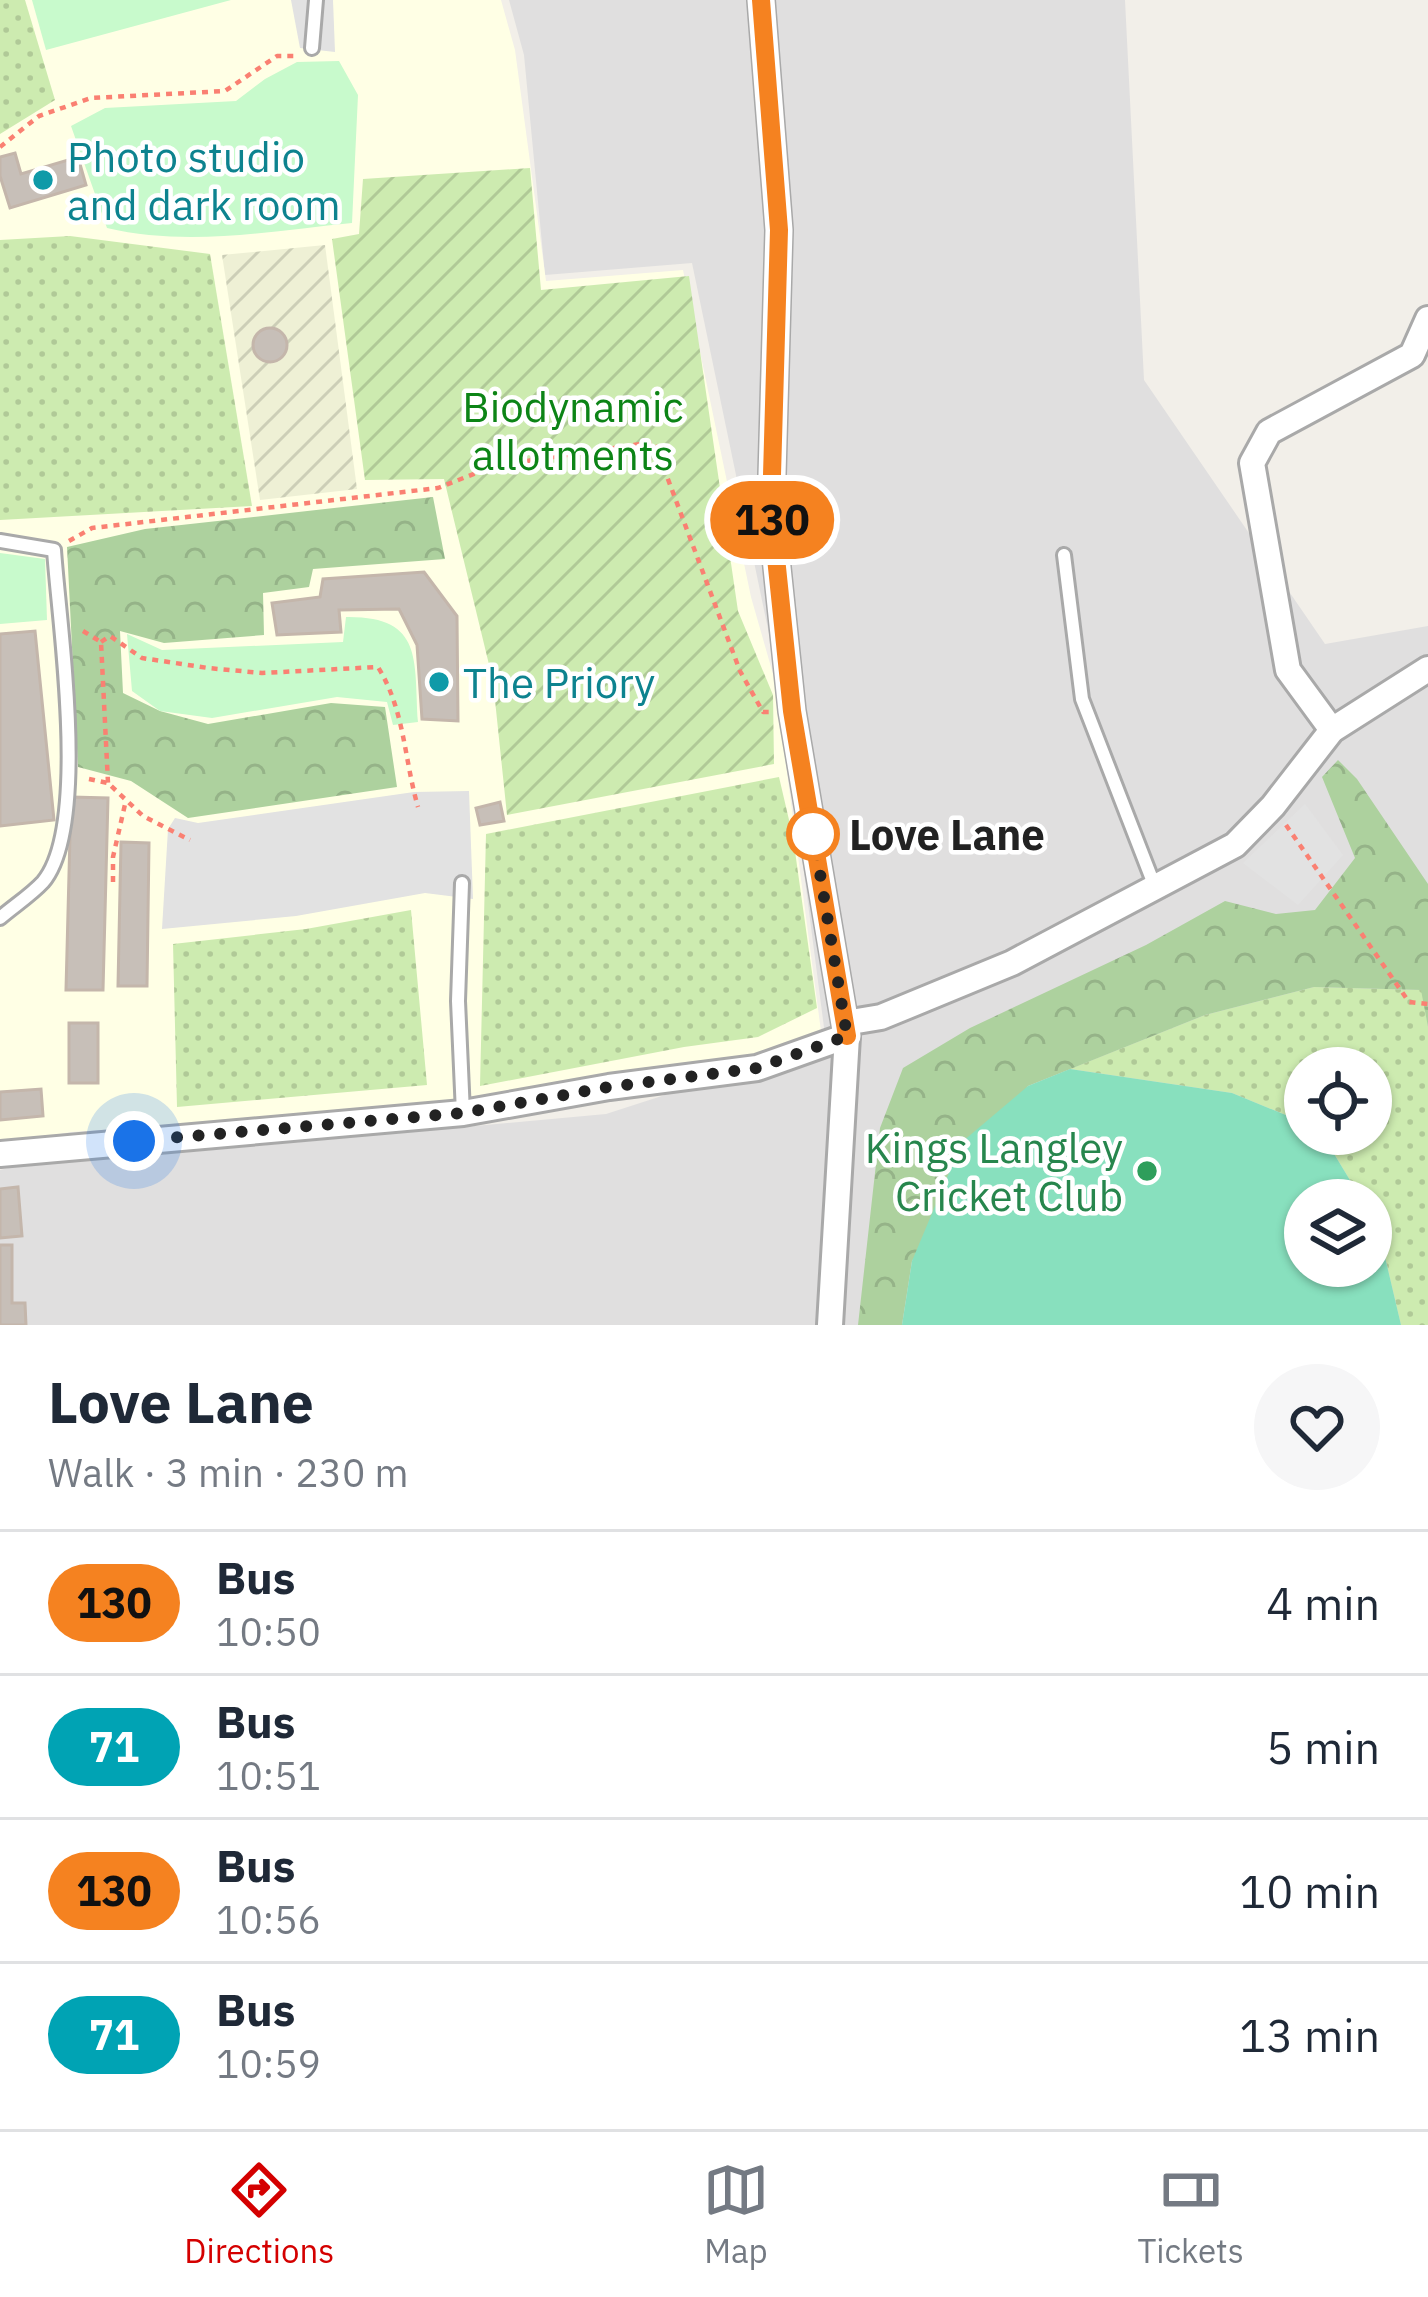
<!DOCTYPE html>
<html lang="en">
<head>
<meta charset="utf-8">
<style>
  :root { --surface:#fff; --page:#f6f6f7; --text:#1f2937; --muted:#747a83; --line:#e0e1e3; --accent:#d40000 }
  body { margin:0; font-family:"IBM Plex Sans",sans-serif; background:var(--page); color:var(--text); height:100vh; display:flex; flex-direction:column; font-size:45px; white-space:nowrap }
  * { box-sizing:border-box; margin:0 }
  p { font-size:39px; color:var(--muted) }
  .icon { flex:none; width:66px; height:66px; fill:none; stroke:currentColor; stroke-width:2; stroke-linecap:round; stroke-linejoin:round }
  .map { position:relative; height:1325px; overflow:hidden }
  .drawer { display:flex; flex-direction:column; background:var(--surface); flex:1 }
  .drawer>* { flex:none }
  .badge { padding:0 24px; border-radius:39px; font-size:42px; line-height:78px }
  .tools { position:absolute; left:1284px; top:1047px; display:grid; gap:24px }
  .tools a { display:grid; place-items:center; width:108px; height:108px; border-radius:50%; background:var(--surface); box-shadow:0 3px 9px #0004; font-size:60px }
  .you { position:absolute; width:60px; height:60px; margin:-30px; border:9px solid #fff; border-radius:50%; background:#1a73e8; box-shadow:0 0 0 18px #1a73e833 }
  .map>.badge { position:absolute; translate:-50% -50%; box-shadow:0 0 0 6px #fff }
  .round { display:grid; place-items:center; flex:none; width:126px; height:126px; border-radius:63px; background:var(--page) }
  .headline { display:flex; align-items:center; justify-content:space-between; height:204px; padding:0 48px }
  h1 { font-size:57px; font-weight:800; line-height:90px }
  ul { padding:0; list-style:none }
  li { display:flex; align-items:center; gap:36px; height:144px; padding:0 48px; border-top:3px solid var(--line) }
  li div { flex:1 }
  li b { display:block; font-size:45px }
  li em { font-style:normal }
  li .badge { min-width:132px; font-weight:700; text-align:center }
  .menu { display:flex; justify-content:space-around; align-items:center; height:168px; border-top:3px solid var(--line); background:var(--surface); font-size:33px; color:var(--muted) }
  .menu a { display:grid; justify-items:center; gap:6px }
  .menu .selected { color:var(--accent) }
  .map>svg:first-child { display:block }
  .residential { fill:#e0dfdf; fill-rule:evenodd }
  .education { fill:#ffffe5 }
  .farmland { fill:url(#farmland-furrows) }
  .grass { fill:url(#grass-dots) }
  .forest { fill:url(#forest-crowns) }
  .park { fill:#c8facc }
  .garden { fill:url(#garden-furrows) }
  .pitch { fill:#88e0be }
  .parking { fill:#e2e2e2 }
  .building { fill:#c7bfb8; stroke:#c4b6ab; stroke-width:3 }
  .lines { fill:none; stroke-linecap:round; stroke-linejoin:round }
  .service-casing { stroke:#a9a9a9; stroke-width:18 }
  .minor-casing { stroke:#a9a9a9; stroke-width:30 }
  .path { stroke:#fa8072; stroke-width:4.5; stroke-dasharray:6 6; stroke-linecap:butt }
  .service { stroke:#fff; stroke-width:12 }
  .minor { stroke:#fff; stroke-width:24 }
  .line-casing { stroke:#fff; stroke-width:27 }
  .line { stroke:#f58220; stroke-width:18 }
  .walk { stroke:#222; stroke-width:12; stroke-dasharray:0 21.6 }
  .culture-dot { fill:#0f9aa8; stroke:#fff; stroke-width:4.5 }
  .stop-dot { fill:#fff; stroke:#f58220; stroke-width:6 }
  .leisure-dot { fill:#2e9e5b; stroke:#fff; stroke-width:4.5 }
  .labels { text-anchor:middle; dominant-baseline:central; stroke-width:9; stroke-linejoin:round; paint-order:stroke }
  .culture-label { font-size:42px; fill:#0d838f; stroke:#fff; text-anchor:start }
  .park-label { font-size:42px; fill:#0c8416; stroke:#fff }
  .stop-label { font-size:42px; font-weight:bold; fill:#222; stroke:#fff; text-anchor:start }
  .leisure-label { font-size:42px; fill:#27864d; stroke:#fff; text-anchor:end }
</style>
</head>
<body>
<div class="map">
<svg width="1428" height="1325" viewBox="0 0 1428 1325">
  <defs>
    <pattern id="farmland-furrows" width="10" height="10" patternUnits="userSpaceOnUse" patternTransform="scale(3)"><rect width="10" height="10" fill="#eef0d5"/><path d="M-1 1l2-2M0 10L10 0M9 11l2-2" fill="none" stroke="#ccceb7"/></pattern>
    <pattern id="grass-dots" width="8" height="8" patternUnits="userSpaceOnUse" patternTransform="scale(3)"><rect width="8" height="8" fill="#cdebb0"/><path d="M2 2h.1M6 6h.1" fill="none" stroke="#b0c997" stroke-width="1.8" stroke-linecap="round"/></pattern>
    <pattern id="forest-crowns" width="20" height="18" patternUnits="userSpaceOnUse" patternTransform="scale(3)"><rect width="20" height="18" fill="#add19e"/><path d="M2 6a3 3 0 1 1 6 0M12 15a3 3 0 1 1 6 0" fill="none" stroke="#95b388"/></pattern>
    <pattern id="garden-furrows" width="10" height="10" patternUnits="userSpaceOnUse" patternTransform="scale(3)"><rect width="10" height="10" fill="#cdebb0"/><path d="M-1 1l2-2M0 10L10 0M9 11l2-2" fill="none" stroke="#b0c997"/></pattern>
  </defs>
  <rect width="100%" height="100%" fill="#f2efe9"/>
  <path class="residential" d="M509 0H1125L1144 380 1325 644 1428 626V1325H0V1170L51 1158 135 1157 606 1114 826 1043 780 687 692 263 545 275 524 55ZM1305 1068H1371V1134H1305ZM1305 1200H1371V1266H1305Z"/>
  <polygon class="education" points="0,0 501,0 515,50 546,281 683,270 751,597 775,681 822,1039 685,1073 474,1096 380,1111 71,1132 0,1144"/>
  <polygon class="farmland" points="325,245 357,489 260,500 222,255"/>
  <g class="grass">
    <polygon points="0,0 25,0 55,100 0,134"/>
    <polygon points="70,236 210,254 252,506 0,520 0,240"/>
    <polygon points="779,777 793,837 817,1008 758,1037 684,1047 480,1086 486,834"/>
    <polygon points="411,910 427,1085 177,1107 173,944 306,929"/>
    <polygon points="1314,987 1422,990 1428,1027 1428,1325 1401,1325 1377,1223 1371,1214 1371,1200 1362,1200 1322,1134 1371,1134 1371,1068 1305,1068 1305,1123 1232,1093 1070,1069 1205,1015"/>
  </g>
  <g class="forest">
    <polygon points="433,497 445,559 313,569 309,587 263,593 264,635 164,643 120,631 123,693 160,711 208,724 331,703 385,707 397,787 188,818 131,781 78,767 67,547 145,529"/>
    <polygon points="1338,760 1357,779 1428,884 1428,1027 1421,990 1314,987 1205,1015 1028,1086 912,1261 902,1325 858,1325 880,1128 903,1068 970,1028 1146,945 1225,901 1276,914 1315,910 1355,858 1322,777"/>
  </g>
  <g class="park">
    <polygon points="32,0 231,0 46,50"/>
    <path d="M339 61 358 95 352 223C271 231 188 247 107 228L71 126 105 108 236 101 265 79 297 62Z"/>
    <polygon points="0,553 45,559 47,620 0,624"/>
    <path d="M346 617C424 616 414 660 418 722L393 725 387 702 337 697 212 718 160 711 132 691 127 634 162 650 343 642Z"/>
  </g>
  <polygon class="garden" points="530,168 541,290 689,276 738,611 773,695 774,764 507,815 493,681 444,479 365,480 332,239 359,234 363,179"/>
  <polygon class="pitch" points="1070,1069 1232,1093 1305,1123 1305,1134 1322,1134 1362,1200 1305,1200 1305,1266 1371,1266 1371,1214 1377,1223 1401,1325 902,1325 912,1261 962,1142 1028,1086"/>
  <g class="parking">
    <polygon points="291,0 333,0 335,52 300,48"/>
    <polygon points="469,791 473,899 425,893 296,916 162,929 168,829 175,818 198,823 414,792"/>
    <polygon points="1305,804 1343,855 1298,905 1243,863"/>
  </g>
  <g class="building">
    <polygon points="15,153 21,174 78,157 86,185 10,208 0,176 0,157"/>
    <circle cx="270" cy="345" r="17"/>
    <polygon points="424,572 457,616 458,721 422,719 417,645 399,609 339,610 341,632 277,635 272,603 320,597 323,579"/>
    <polygon points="35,631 54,820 0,826 0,634"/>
    <polygon points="71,797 108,798 103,990 66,990"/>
    <polygon points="500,802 504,821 480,825 476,808"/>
    <polygon points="121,842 149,843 147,986 118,986"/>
    <rect x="69" y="1023" width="29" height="60"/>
    <polygon points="41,1089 43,1116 0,1120 0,1092"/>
    <polygon points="18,1187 22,1236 0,1238 0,1189"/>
    <polygon points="0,1245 12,1245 12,1303 25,1303 26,1325 0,1325"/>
  </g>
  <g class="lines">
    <defs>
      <g id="service">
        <polyline points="312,48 316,0"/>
        <path d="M0 541 54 550C59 624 90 826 43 882 31 895 14 906 0 918"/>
        <polyline points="1064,555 1082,699 1155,887"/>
        <polyline points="462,883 458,1001 463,1113"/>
      </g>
      <g id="minor">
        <polyline points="761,0 779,230 771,510 792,711 847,1036 830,1325"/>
        <polyline points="1332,730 1288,670 1252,463 1269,432 1412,355 1428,319"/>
        <polyline points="845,1023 881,1017 1012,963 1235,845 1273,806 1332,730 1428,669"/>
        <polyline points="0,1154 463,1113 609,1087 757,1068 847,1036"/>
      </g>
    </defs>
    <use href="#service" class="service-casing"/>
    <use href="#minor" class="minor-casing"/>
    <g class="path">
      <polyline points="0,147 39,116 91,98 225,91 277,56 296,56"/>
      <polyline points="69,541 92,528 438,488 494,466 654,442 740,671 763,712 769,712"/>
      <polyline points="83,631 101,642 108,783"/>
      <path d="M101 642 110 636 142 658 208 668 262 673 378 667C405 711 404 759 418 807"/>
      <polyline points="89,779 108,783 143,816 190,840"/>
      <polyline points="1286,825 1409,1002 1428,1004"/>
      <polyline points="113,882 113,857 126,800"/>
    </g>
    <use href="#service" class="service"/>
    <use href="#minor" class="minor"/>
  </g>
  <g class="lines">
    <defs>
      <polyline id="line" points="761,0 779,230 771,510 792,711 847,1036"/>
    </defs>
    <use href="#line" class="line-casing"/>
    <use href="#line" class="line"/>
    <polyline class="walk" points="134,1141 463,1113 609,1087 757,1068 847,1036 811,819 813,834"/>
  </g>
  <g class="culture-dot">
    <circle cx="43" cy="180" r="12"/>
    <circle cx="439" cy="682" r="12"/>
  </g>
  <circle class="stop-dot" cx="813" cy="834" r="24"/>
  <circle class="leisure-dot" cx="1147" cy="1171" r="12"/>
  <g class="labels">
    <g class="culture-label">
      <text x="67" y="156">Photo studio<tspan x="67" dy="48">and dark room</tspan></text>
      <text x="463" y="682">The Priory</text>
    </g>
    <g class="park-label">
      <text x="573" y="406">Biodynamic<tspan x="573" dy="48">allotments</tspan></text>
    </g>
    <g class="stop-label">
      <text x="849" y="834">Love Lane</text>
    </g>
    <g class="leisure-label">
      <text x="1123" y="1147">Kings Langley<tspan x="1123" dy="48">Cricket Club</tspan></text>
    </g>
  </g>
</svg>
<div class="tools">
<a><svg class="icon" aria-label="locate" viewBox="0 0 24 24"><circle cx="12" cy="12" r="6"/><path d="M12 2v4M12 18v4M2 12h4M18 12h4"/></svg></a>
<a><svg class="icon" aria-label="layers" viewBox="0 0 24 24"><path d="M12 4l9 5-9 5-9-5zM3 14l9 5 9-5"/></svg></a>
</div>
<div class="you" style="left:134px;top:1141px"></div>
<b class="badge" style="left:772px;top:520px;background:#f58220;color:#111">130</b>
</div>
<section class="drawer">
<div class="headline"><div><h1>Love Lane</h1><p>Walk · 3 min · 230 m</p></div><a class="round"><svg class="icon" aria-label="heart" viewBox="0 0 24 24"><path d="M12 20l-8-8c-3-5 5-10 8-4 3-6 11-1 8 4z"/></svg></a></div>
<ul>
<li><span class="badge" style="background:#f58220;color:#111">130</span><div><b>Bus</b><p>10:50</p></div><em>4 min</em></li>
<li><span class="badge" style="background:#00a3b4;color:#fff">71</span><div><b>Bus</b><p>10:51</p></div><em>5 min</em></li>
<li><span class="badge" style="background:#f58220;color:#111">130</span><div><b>Bus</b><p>10:56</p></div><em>10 min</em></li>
<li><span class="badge" style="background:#00a3b4;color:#fff">71</span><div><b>Bus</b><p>10:59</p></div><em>13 min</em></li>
</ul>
</section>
<nav class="menu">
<a class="selected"><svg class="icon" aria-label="directions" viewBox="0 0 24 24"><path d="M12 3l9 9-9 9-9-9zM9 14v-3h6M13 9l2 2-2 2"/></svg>Directions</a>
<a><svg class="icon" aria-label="map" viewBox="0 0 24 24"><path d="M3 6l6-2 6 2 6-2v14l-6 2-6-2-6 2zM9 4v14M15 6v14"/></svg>Map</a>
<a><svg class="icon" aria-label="tickets" viewBox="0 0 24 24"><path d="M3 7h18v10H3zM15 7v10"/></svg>Tickets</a>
</nav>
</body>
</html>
